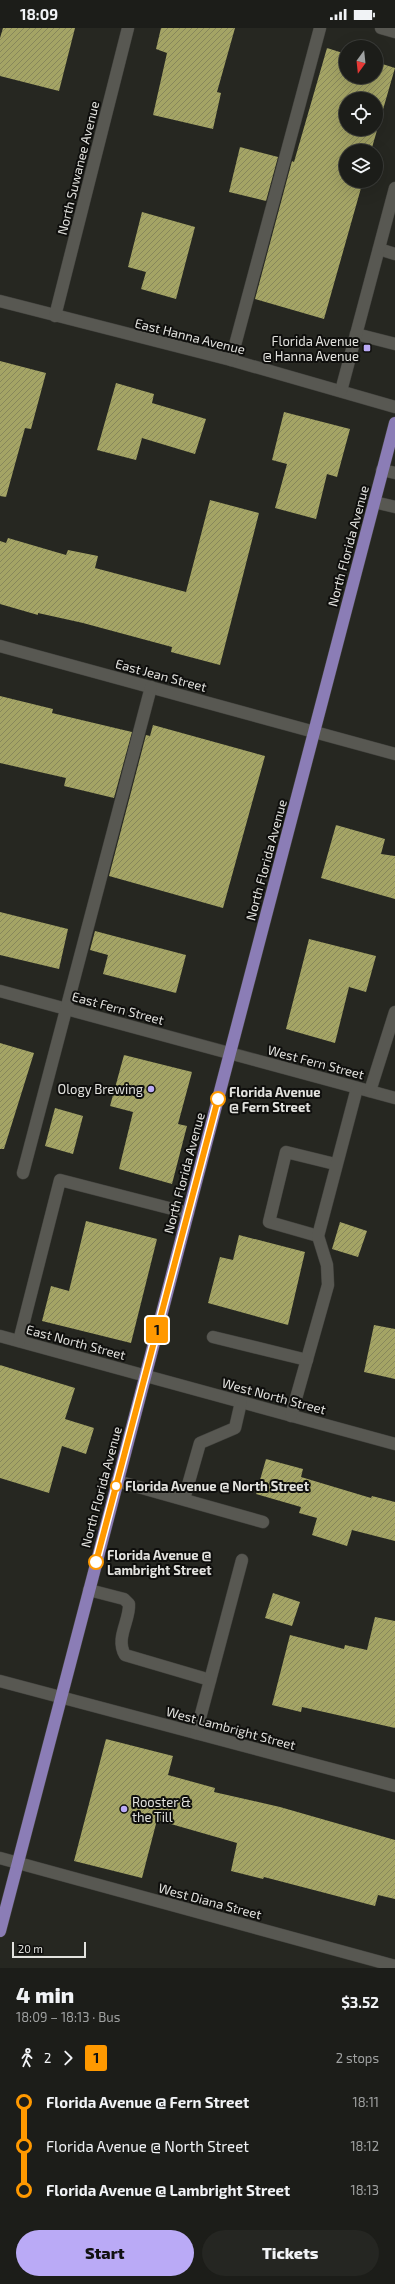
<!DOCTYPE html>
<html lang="en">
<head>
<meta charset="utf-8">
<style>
  :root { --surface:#1c1d19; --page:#252622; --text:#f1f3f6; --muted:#a0a2a2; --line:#3a3b38; --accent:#baaaf6 }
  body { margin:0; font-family:"Exo 2",sans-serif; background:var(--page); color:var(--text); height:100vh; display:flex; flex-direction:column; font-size:15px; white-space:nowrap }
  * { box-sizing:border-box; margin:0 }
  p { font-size:13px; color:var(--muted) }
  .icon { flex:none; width:22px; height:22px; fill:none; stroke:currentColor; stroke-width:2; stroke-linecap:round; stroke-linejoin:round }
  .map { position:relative; height:1940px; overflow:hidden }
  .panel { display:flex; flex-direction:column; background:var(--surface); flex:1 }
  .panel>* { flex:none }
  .badge { padding:0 8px; border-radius:3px; font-size:14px; line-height:26px }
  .needle { width:26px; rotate:195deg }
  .tools { position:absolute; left:339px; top:12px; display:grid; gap:8px }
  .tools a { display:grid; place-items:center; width:44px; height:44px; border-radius:50%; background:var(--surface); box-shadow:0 4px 16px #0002,0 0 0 1px var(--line); font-size:20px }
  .scale { position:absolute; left:12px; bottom:10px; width:74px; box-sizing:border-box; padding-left:4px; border:2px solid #e2e2de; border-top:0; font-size:11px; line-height:14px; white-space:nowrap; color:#e2e2de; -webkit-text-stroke:3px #0f0f0d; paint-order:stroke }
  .map>.badge { position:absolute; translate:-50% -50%; box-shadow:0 0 0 2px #fff }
  .legs { display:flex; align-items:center; gap:6px; height:44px; padding:0 16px; font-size:13px }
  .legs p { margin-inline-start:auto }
  .headline { display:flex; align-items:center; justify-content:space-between; height:68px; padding:0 16px }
  h1 { font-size:22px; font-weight:800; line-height:30px }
  .primary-button { display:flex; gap:8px; margin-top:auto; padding:8px 16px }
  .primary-button a { flex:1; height:46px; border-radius:24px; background:var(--accent); color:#111; font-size:16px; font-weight:800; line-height:46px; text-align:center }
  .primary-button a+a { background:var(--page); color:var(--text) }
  ul { padding:0 16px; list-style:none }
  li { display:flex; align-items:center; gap:14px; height:44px; font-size:15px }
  li i { display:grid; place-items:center; width:6px; height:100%; margin:0 5px; background:currentColor }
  li i::after { content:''; width:10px; height:10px; margin:-5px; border:3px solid; border-radius:50%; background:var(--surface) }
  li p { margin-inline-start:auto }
  li:first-child i { background:linear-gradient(#0000 50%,currentColor 0) }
  li:last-child i { background:linear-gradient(currentColor 50%,#0000 0) }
  .status { display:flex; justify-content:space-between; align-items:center; height:28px; padding:0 20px; background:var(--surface); direction:ltr }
  .status svg { height:11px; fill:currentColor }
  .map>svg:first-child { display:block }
  .building { fill:url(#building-hatch); fill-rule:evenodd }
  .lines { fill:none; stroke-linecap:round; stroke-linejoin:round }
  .minor-casing { stroke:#42423e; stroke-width:13 }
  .major-casing { stroke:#42423e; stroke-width:13 }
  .minor { stroke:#585852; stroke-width:12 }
  .major { stroke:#8b7db6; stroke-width:12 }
  .line-1-casing { stroke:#fff; stroke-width:9 }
  .line-1 { stroke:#f90; stroke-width:6 }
  .poi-dot { fill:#baaaf6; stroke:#0f0f0d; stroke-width:1.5 }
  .stop-1-dot { fill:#fff; stroke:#f90; stroke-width:2 }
  .labels { text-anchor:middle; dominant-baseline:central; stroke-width:4; stroke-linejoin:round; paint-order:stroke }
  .street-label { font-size:13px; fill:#e2e2de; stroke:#0f0f0d }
  .poi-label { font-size:13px; fill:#e2e2de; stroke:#0f0f0d; text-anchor:end }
  .stop-label { font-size:13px; font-weight:bold; fill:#e2e2de; stroke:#0f0f0d; text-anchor:start }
</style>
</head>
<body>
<div class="status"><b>18:09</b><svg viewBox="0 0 49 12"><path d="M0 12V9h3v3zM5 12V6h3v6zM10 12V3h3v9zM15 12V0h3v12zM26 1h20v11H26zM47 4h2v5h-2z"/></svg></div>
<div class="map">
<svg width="395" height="1940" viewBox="0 0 395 1940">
  <defs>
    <pattern id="building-hatch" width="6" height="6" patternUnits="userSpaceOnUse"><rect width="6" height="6" fill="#a4a465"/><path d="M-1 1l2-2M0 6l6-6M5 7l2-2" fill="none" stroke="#87875b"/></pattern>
  </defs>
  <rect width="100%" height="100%" fill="#262721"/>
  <g class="building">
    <polygon points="3,0 75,0 59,63 0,48 0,10"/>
    <polygon points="161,0 235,0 217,64 221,65 213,101 153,87 167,25 156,21"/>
    <path d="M327 20 346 26V49H376V34L395 40 371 123H346V153H363L324 291 255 271 292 133 294 134ZM346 71H376V101H346Z"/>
    <polygon points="240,119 278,129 266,173 229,164"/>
    <polygon points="142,184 195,199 176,271 141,261 146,244 128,239"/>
    <polygon points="0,333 46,345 31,401 25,400 6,469 0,468"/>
    <polygon points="116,355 154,366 152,375 206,391 195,426 142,410 136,432 97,422"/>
    <polygon points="284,384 350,401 337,449 327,446 316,491 275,480 287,436 272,432"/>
    <polygon points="210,472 259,485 220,637 171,624 172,619 83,595 38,585 38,587 0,576 0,513 6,515 8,510 66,527 68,522 98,528 95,540 186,564"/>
    <polygon points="0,668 53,681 52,685 132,704 114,770 64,758 66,750 0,735"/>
    <polygon points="153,697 265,728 223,880 109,848 146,707 150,708"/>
    <polygon points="336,797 385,811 381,826 395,828 395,871 321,850"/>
    <polygon points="0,884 68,901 59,941 0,927"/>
    <polygon points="95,903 186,927 176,965 103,946 108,927 90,922"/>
    <polygon points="309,911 376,928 366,964 349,959 335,1015 286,1001"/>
    <polygon points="0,1015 34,1025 4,1121 0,1121"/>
    <polygon points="124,1027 192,1044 178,1096 187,1098 172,1156 119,1141 133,1084 110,1078"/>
    <polygon points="55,1080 83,1088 73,1126 45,1118"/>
    <polygon points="86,1193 157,1211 131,1315 42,1293 51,1258 69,1263"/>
    <polygon points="340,1194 367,1203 358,1229 332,1221"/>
    <polygon points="239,1207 305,1224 288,1297 208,1275 220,1229 233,1232"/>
    <polygon points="374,1297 395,1301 395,1351 364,1344"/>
    <polygon points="0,1337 75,1360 65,1391 94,1400 86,1426 62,1418 49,1465 0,1450"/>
    <polygon points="266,1431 303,1441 301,1449 371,1470 372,1468 395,1474 395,1513 352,1502 347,1518 312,1507 317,1490 299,1485 301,1479 256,1466"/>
    <polygon points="273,1565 300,1574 292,1598 265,1590"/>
    <polygon points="375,1589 395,1593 395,1700 302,1679 301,1684 272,1677 290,1607 344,1621 345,1617 367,1622"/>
    <polygon points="106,1711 173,1728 168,1747 215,1760 214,1764 280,1779 395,1812 395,1871 378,1867 375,1878 264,1849 263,1851 231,1843 237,1815 157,1792 142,1850 74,1833"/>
  </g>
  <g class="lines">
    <defs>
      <g id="minor">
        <polyline points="381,0 395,4"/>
        <polyline points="379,221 395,226"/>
        <polyline points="0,273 231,332 395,379"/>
        <polyline points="55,288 128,0"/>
        <polyline points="356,306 395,316"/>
        <polyline points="231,332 320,0"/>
        <polyline points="341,363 395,160"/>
        <polyline points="382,442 395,445"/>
        <polyline points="374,474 395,479"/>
        <polyline points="0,618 395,726"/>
        <polyline points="0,963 395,1070"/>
        <polyline points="370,1063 395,984"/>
        <polyline points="23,1145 151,659"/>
        <polyline points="318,1208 269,1194 286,1124 335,1136"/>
        <polyline points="0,1308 395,1416"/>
        <polyline points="213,1309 307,1332"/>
        <polyline points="19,1313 60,1152 188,1185"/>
        <polyline points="291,1388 328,1257 327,1237 318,1208 357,1060"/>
        <polyline points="117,1453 263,1494"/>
        <polyline points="184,1471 200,1415 235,1400 241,1374"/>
        <path d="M89 1562 124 1571 129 1576C130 1593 115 1610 125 1627L210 1652"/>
        <polyline points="0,1653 395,1758"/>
        <polyline points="196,1705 242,1532"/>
        <polyline points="0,1830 395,1938"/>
      </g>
      <polyline id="major" points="0,1903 395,395"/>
    </defs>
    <use href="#minor" class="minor-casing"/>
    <use href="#major" class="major-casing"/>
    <use href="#minor" class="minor"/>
    <use href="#major" class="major"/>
  </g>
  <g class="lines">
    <defs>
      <polyline id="line-1" points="96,1534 218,1071"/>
    </defs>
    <use href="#line-1" class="line-1-casing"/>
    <use href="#line-1" class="line-1"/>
  </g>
  <g class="poi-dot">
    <rect x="363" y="316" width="8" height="8" rx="2"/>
    <circle cx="151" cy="1061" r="4"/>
    <circle cx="124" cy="1781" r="4"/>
  </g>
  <g class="stop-1-dot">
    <circle cx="218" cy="1071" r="7"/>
    <circle cx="116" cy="1458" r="5"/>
    <circle cx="96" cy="1534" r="7"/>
  </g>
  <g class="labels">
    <g class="street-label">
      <text transform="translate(78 140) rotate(-76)">North Suwanee Avenue</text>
      <text transform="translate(190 308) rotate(14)">East Hanna Avenue</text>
      <text transform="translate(348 518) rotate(-75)">North Florida Avenue</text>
      <text transform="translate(161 647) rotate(15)">East Jean Street</text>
      <text transform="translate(266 832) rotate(-75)">North Florida Avenue</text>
      <text transform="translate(118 980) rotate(15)">East Fern Street</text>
      <text transform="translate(316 1034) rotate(15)">West Fern Street</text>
      <text transform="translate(184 1145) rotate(-75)">North Florida Avenue</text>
      <text transform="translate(76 1314) rotate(15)">East North Street</text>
      <text transform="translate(274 1368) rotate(15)">West North Street</text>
      <text transform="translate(101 1459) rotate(-75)">North Florida Avenue</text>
      <text transform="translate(231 1700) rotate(15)">West Lambright Street</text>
      <text transform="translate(210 1873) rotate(15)">West Diana Street</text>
    </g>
    <g class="poi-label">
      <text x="359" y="313">Florida Avenue<tspan x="359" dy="15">@ Hanna Avenue</tspan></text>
      <text x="143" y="1061">Ology Brewing</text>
      <text x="132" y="1774" text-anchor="start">Rooster &amp;<tspan x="132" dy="15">the Till</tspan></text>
    </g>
    <g class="stop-label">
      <text x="229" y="1064">Florida Avenue<tspan x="229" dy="15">@ Fern Street</tspan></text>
      <text x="125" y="1458">Florida Avenue @ North Street</text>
      <text x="107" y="1527">Florida Avenue @<tspan x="107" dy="15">Lambright Street</tspan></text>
    </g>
  </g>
</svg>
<div class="tools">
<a><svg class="needle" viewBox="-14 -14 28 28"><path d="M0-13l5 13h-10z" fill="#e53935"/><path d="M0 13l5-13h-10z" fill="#a0a2a2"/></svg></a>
<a><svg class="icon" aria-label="locate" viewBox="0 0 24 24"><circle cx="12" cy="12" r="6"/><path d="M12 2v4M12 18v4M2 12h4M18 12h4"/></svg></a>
<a><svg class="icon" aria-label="layers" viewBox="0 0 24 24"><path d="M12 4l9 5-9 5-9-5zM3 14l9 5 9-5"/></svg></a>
</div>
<div class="scale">20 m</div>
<b class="badge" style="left:157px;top:1302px;background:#f90;color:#111">1</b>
</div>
<section class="panel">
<div class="headline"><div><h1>4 min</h1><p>18:09 – 18:13 · Bus</p></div><b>$3.52</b></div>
<div class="legs"><svg class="icon" aria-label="walk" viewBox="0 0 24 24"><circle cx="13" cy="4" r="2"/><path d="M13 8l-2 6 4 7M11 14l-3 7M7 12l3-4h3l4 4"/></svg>2<svg class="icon" aria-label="forward" viewBox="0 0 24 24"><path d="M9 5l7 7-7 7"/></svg><b class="badge" style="background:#f90;color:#111">1</b><p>2 stops</p></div>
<ul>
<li><i style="color:#f90"></i><b>Florida Avenue @ Fern Street</b><p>18:11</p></li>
<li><i style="color:#f90"></i><span>Florida Avenue @ North Street</span><p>18:12</p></li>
<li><i style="color:#f90"></i><b>Florida Avenue @ Lambright Street</b><p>18:13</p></li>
</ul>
<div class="primary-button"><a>Start</a><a>Tickets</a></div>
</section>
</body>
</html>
